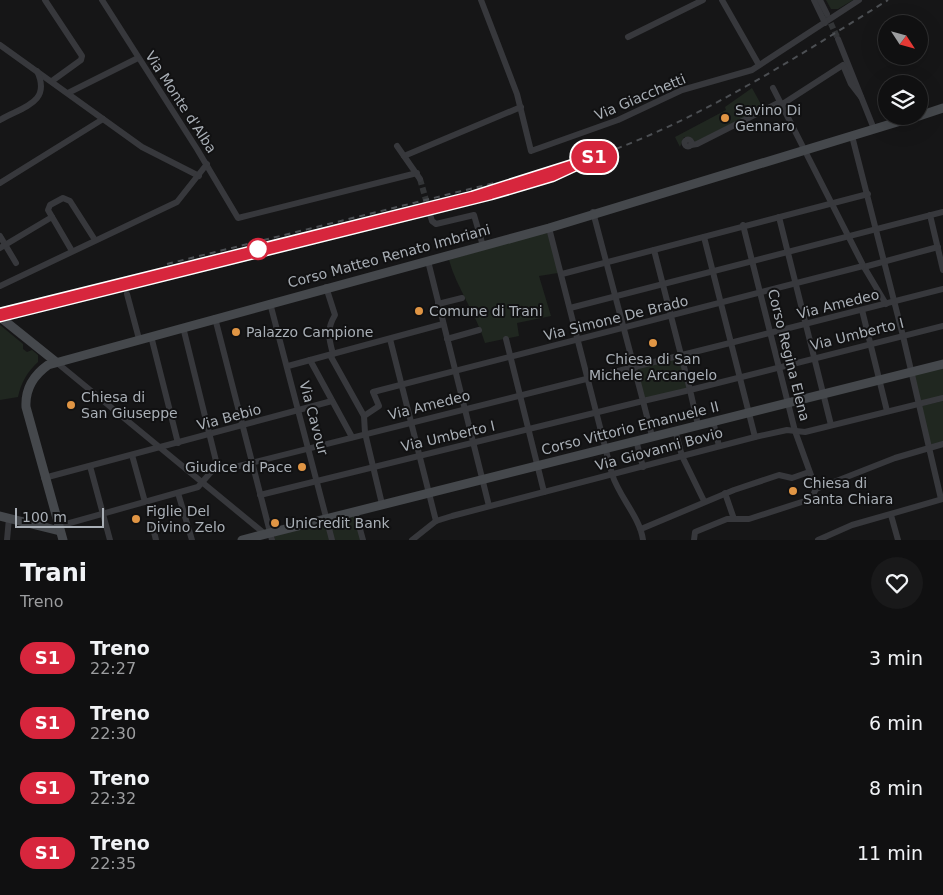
<!DOCTYPE html>
<html lang="it">
<head>
<meta charset="utf-8">
<style>
  :root { --surface:#101011; --page:#19191a; --text:#f1f3f6; --muted:#9c9d9f; --line:#303031 }
  body { margin:0; font-family:"DejaVu Sans",sans-serif; background:var(--page); color:var(--text); height:100vh; display:flex; flex-direction:column; font-size:19px; white-space:nowrap }
  * { box-sizing:border-box; margin:0 }
  p { font-size:16px; color:var(--muted) }
  .icon { flex:none; width:28px; height:28px; fill:none; stroke:currentColor; stroke-width:2; stroke-linecap:round; stroke-linejoin:round }
  .map { position:relative; height:540px; overflow:hidden }
  .drawer { display:flex; flex-direction:column; background:var(--surface); flex:1 }
  .drawer>* { flex:none }
  .badge { padding:0 10px; border-radius:16px; font-size:18px; line-height:32px }
  .needle { width:32px; rotate:126deg }
  .controls { position:absolute; left:878px; top:15px; display:grid; gap:10px }
  .controls a { display:grid; place-items:center; width:50px; height:50px; border-radius:50%; background:var(--surface); box-shadow:0 5px 20px #0002,0 0 0 1px var(--line); font-size:25px }
  .scale { position:absolute; left:15px; bottom:12px; width:89px; box-sizing:border-box; padding-left:5px; border:2px solid #a9afb6; border-top:0; font-size:14px; line-height:18px; white-space:nowrap; color:#a9afb6; -webkit-text-stroke:4px #111112; paint-order:stroke }
  .map>.badge { position:absolute; translate:-50% -50%; box-shadow:0 0 0 2px #fff }
  .round { display:grid; place-items:center; flex:none; width:52px; height:52px; border-radius:26px; background:var(--page) }
  .head { display:flex; align-items:center; justify-content:space-between; height:85px; padding:0 20px }
  h1 { font-size:24px; font-weight:700; line-height:38px }
  ul { padding:0; list-style:none }
  li { display:flex; align-items:center; gap:15px; height:65px; padding:0 20px }
  li div { flex:1 }
  li b { display:block; font-size:19px }
  li em { font-style:normal }
  li .badge { min-width:55px; font-weight:700; text-align:center }
  .map>svg:first-child { display:block }
  .green { fill:#202720 }
  .lines { fill:none; stroke-linecap:round; stroke-linejoin:round }
  .street-tunnel { stroke:#333537; stroke-width:6; stroke-dasharray:6 3; stroke-linecap:butt }
  .street { stroke:#37383c; stroke-width:6 }
  .secondary { stroke:#45484c; stroke-width:9 }
  .rail { stroke:#4c4f53; stroke-width:2; stroke-dasharray:6 5; stroke-linecap:butt }
  .line-casing { stroke:#fff; stroke-width:11 }
  .line { stroke:#d7263d; stroke-width:8 }
  .poi-dot { fill:#e09544; stroke:#111112; stroke-width:2 }
  .stop-dot { fill:#fff; stroke:#d7263d; stroke-width:2.5 }
  .labels { text-anchor:middle; dominant-baseline:central; stroke-width:4; stroke-linejoin:round; paint-order:stroke }
  .street-label { font-size:14px; fill:#a9afb6; stroke:#111112 }
  .poi-label { font-size:14px; fill:#a9afb6; stroke:#111112; text-anchor:start }
</style>
</head>
<body>
<div class="map">
<svg width="943" height="540" viewBox="0 0 943 540">
  <rect width="100%" height="100%" fill="#161617"/>
  <g class="green">
    <polygon points="826,0 853,0 838,9 831,9"/>
    <polygon points="752,88 763,108 696,142 689,137 684,137 680,147 675,137 726,110 725,107"/>
    <path d="M548 231 558 273 539 276 551 316 517 323 519 336 485 343C476 313 457 289 449 260Z"/>
    <path d="M0 325 23 344V349L27 352 32 350 38 355V362C27 372 21 383 18 397L0 400Z"/>
    <polygon points="680,357 688,389 644,399 636,368"/>
    <polygon points="943,366 943,396 920,402 913,374"/>
    <polygon points="943,401 943,441 930,445 921,406"/>
    <polygon points="354,516 361,540 274,540 275,535"/>
  </g>
  <g class="lines">
    <g class="street-tunnel">
      <polyline points="827,15 838,39"/>
      <polyline points="420,179 430,214"/>
    </g>
    <g class="street">
      <polyline points="45,0 82,56 81,60 52,81"/>
      <polyline points="102,0 197,149 238,218 417,173"/>
      <polyline points="481,0 517,94 531,151 618,120 682,90 752,70 859,0"/>
      <polyline points="722,0 759,65"/>
      <polyline points="814,0 825,23"/>
      <polyline points="820,0 827,14"/>
      <polyline points="628,37 703,0"/>
      <polyline points="838,39 874,129"/>
      <polyline points="0,45 142,147 199,176"/>
      <polyline points="773,88 864,267 886,304"/>
      <polyline points="68,93 138,58"/>
      <polyline points="781,105 843,65 851,84 861,97"/>
      <path d="M0 120C22 107 52 103 37 71"/>
      <polyline points="852,136 903,336 941,499"/>
      <circle cx="688" cy="143" r="3.5"/>
      <polyline points="691,145 697,144 780,102"/>
      <polyline points="397,146 420,179"/>
      <polyline points="404,156 521,107"/>
      <polyline points="0,183 103,119"/>
      <polyline points="430,214 432,221 436,224 474,215 483,246"/>
      <polyline points="930,215 943,270"/>
      <polyline points="779,217 831,425"/>
      <polyline points="743,225 795,431 816,489"/>
      <path d="M549 228 612 474C619 497 640 517 643 540"/>
      <polyline points="0,236 16,263"/>
      <polyline points="704,237 755,437"/>
      <polyline points="0,248 52,217"/>
      <path d="M654 250C666 297 678 343 690 390L643 401 634 367C737 341 840 316 943 289"/>
      <polyline points="72,251 48,210 50,205 63,198 70,201 95,240"/>
      <polyline points="428,261 489,506"/>
      <polyline points="864,267 938,247"/>
      <polyline points="562,274 868,194"/>
      <polyline points="0,286 177,202 207,164"/>
      <path d="M326 287 335 315C326 330 329 339 333 354"/>
      <polyline points="127,294 139,339"/>
      <polyline points="270,303 332,540"/>
      <polyline points="438,304 462,298"/>
      <polyline points="570,308 943,212"/>
      <polyline points="862,310 887,411"/>
      <polyline points="215,318 272,540"/>
      <polyline points="151,336 178,443"/>
      <polyline points="390,339 436,521"/>
      <polyline points="447,339 479,330"/>
      <polyline points="506,339 544,492"/>
      <polyline points="330,355 364,416 365,433 382,504"/>
      <polyline points="310,360 352,437"/>
      <polyline points="56,362 265,534"/>
      <polyline points="288,366 443,324"/>
      <polyline points="364,416 379,406 373,392 863,266"/>
      <polyline points="713,421 719,446"/>
      <polyline points="698,425 690,390 943,326"/>
      <polyline points="675,430 682,456 704,501"/>
      <polyline points="636,440 643,467"/>
      <polyline points="132,455 145,502"/>
      <polyline points="90,466 110,540"/>
      <polyline points="231,468 634,367 593,212"/>
      <polyline points="44,478 332,401"/>
      <polyline points="816,489 895,458 943,444"/>
      <polyline points="178,493 192,540"/>
      <polyline points="725,493 734,519"/>
      <polyline points="260,495 643,401 652,436"/>
      <polyline points="355,511 363,540"/>
      <polyline points="891,515 898,540"/>
      <polyline points="152,524 156,540"/>
      <polyline points="59,526 198,487 217,465 183,327"/>
      <polyline points="641,529 734,490 779,475 792,478 809,472"/>
      <polyline points="7,540 9,518"/>
      <polyline points="412,540 436,521 452,516 755,437 787,430 805,432 943,398"/>
      <polyline points="694,540 695,532 727,519 749,519 811,499 816,489"/>
      <polyline points="818,540 852,525 943,499"/>
    </g>
    <g class="secondary">
      <polyline points="919,116 943,108"/>
      <polyline points="0,317 56,362"/>
      <polyline points="0,516 60,531"/>
      <path d="M63 540 26 407C25 389 34 375 48 365L549 228 917 116"/>
      <polyline points="242,540 943,364"/>
    </g>
    <g class="rail">
      <polyline points="167,264 494,183"/>
      <path d="M0 313C99 288 197 263 296 239 413 211 531 185 643 138 729 101 808 50 888 0"/>
    </g>
  </g>
  <g class="lines">
    <defs>
      <polyline id="line" points="0,313 472,196 595,157 552,177 491,195 0,317"/>
    </defs>
    <use href="#line" class="line-casing"/>
    <use href="#line" class="line"/>
  </g>
  <g class="poi-dot">
    <circle cx="725" cy="118" r="5"/>
    <circle cx="419" cy="311" r="5"/>
    <circle cx="236" cy="332" r="5"/>
    <circle cx="653" cy="343" r="5"/>
    <circle cx="71" cy="405" r="5"/>
    <circle cx="302" cy="467" r="5"/>
    <circle cx="793" cy="491" r="5"/>
    <circle cx="136" cy="519" r="5"/>
    <circle cx="275" cy="523" r="5"/>
  </g>
  <circle class="stop-dot" cx="258" cy="249" r="10"/>
  <g class="labels">
    <g class="street-label">
      <text transform="translate(640 97) rotate(-23)">Via Giacchetti</text>
      <text transform="translate(181 102) rotate(57)">Via Monte d'Alba</text>
      <text transform="translate(389 256) rotate(-15)">Corso Matteo Renato Imbriani</text>
      <text transform="translate(838 304) rotate(-14)">Via Amedeo</text>
      <text transform="translate(616 318) rotate(-14)">Via Simone De Brado</text>
      <text transform="translate(857 334) rotate(-14)">Via Umberto I</text>
      <text transform="translate(789 355) rotate(76)">Corso Regina Elena</text>
      <text transform="translate(429 405) rotate(-14)">Via Amedeo</text>
      <text transform="translate(229 417) rotate(-15)">Via Bebio</text>
      <text transform="translate(314 418) rotate(75)">Via Cavour</text>
      <text transform="translate(630 428) rotate(-14)">Corso Vittorio Emanuele II</text>
      <text transform="translate(448 436) rotate(-13)">Via Umberto I</text>
      <text transform="translate(659 449) rotate(-15)">Via Giovanni Bovio</text>
    </g>
    <g class="poi-label">
      <text x="735" y="110">Savino Di<tspan x="735" dy="16">Gennaro</tspan></text>
      <text x="429" y="311">Comune di Trani</text>
      <text x="246" y="332">Palazzo Campione</text>
      <text x="653" y="359" text-anchor="middle">Chiesa di San<tspan x="653" dy="16">Michele Arcangelo</tspan></text>
      <text x="81" y="397">Chiesa di<tspan x="81" dy="16">San Giuseppe</tspan></text>
      <text x="292" y="467" text-anchor="end">Giudice di Pace</text>
      <text x="803" y="483">Chiesa di<tspan x="803" dy="16">Santa Chiara</tspan></text>
      <text x="146" y="511">Figlie Del<tspan x="146" dy="16">Divino Zelo</tspan></text>
      <text x="285" y="523">UniCredit Bank</text>
    </g>
  </g>
</svg>
<div class="controls">
<a><svg class="needle" viewBox="-14 -14 28 28"><path d="M0-13l5 13h-10z" fill="#e53935"/><path d="M0 13l5-13h-10z" fill="#9c9d9f"/></svg></a>
<a><svg class="icon" aria-label="layers" viewBox="0 0 24 24"><path d="M12 4l9 5-9 5-9-5zM3 14l9 5 9-5"/></svg></a>
</div>
<div class="scale">100 m</div>
<b class="badge" style="left:594px;top:157px;background:#d7263d;color:#fff">S1</b>
</div>
<section class="drawer">
<div class="head"><div><h1>Trani</h1><p>Treno</p></div><a class="round"><svg class="icon" aria-label="heart" viewBox="0 0 24 24"><path d="M12 20l-8-8c-3-5 5-10 8-4 3-6 11-1 8 4z"/></svg></a></div>
<ul>
<li><span class="badge" style="background:#d7263d;color:#fff">S1</span><div><b>Treno</b><p>22:27</p></div><em>3 min</em></li>
<li><span class="badge" style="background:#d7263d;color:#fff">S1</span><div><b>Treno</b><p>22:30</p></div><em>6 min</em></li>
<li><span class="badge" style="background:#d7263d;color:#fff">S1</span><div><b>Treno</b><p>22:32</p></div><em>8 min</em></li>
<li><span class="badge" style="background:#d7263d;color:#fff">S1</span><div><b>Treno</b><p>22:35</p></div><em>11 min</em></li>
</ul>
</section>
</body>
</html>
